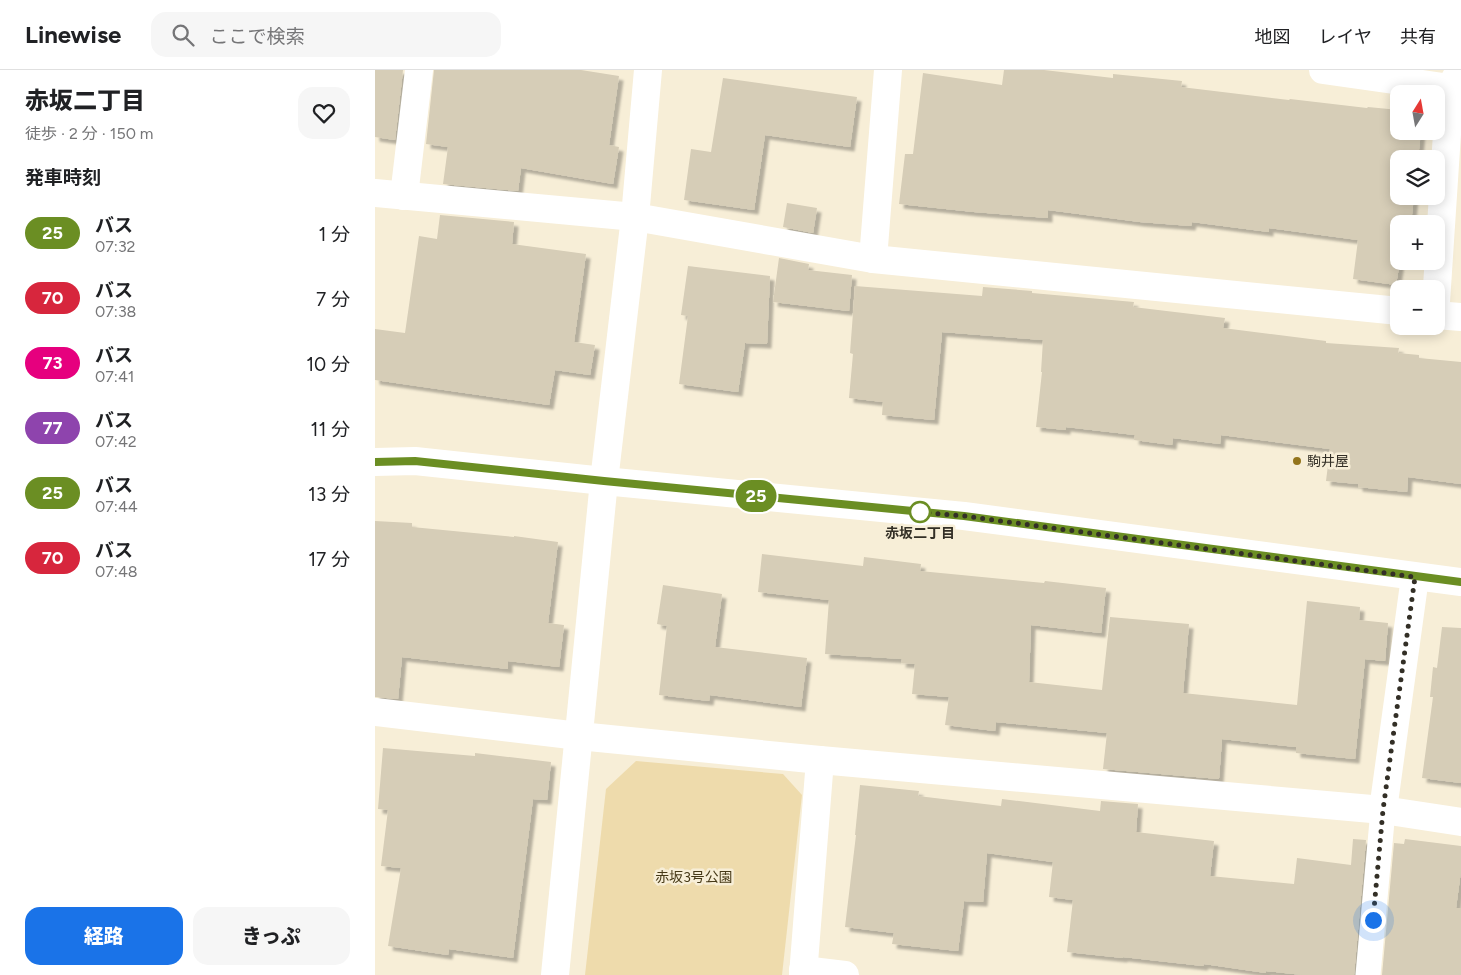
<!DOCTYPE html>
<html lang="ja">
<head>
<meta charset="utf-8">
<style>
  :root { --surface:#fff; --page:#f6f6f6; --text:#202124; --muted:#757577; --line:#e0e0e0; --accent:#1a73e8 }
  body { margin:0; font-family:Figtree,"Noto Sans JP",sans-serif; background:var(--page); color:var(--text); height:100vh; display:flex; flex-direction:column; font-size:19px; white-space:nowrap }
  * { box-sizing:border-box; margin:0 }
  p { font-size:16px; color:var(--muted) }
  .icon { flex:none; width:28px; height:28px; fill:none; stroke:currentColor; stroke-width:2; stroke-linecap:round; stroke-linejoin:round }
  .map { position:relative; flex:1; overflow:hidden }
  .side { display:flex; flex-direction:column; background:var(--surface); width:375px }
  .side>* { flex:none }
  .badge { padding:0 10px; border-radius:16px; font-size:18px; line-height:32px }
  .needle { width:32px; rotate:11deg }
  .tools { position:absolute; left:1015px; top:15px; display:grid; gap:10px }
  .tools a { display:grid; place-items:center; width:55px; height:55px; border-radius:10px; background:var(--surface); box-shadow:0 2px 12px #0003; font-size:25px }
  .you { position:absolute; width:25px; height:25px; margin:-12px; border:4px solid #fff; border-radius:50%; background:#1a73e8; box-shadow:0 0 0 8px #1a73e833 }
  .map>.badge { position:absolute; translate:-50% -50%; box-shadow:0 0 0 2px #fff }
  h2 { padding:0 25px; font-size:19px; line-height:45px }
  .round { display:grid; place-items:center; flex:none; width:52px; height:52px; border-radius:15px; background:var(--page) }
  .summary { display:flex; align-items:center; justify-content:space-between; height:85px; padding:0 25px }
  h1 { font-size:24px; font-weight:800; line-height:38px }
  .button { display:flex; gap:10px; margin-top:auto; padding:10px 25px }
  .button a { flex:1; height:58px; border-radius:15px; background:var(--accent); color:#fff; font-size:20px; font-weight:800; line-height:58px; text-align:center }
  .button a+a { background:var(--page); color:var(--text) }
  ul { padding:0; list-style:none }
  li { display:flex; align-items:center; gap:15px; height:65px; padding:0 25px }
  li div { flex:1 }
  li b { display:block; font-size:19px }
  li em { font-style:normal }
  li .badge { min-width:55px; font-weight:700; text-align:center }
  header { display:flex; align-items:center; gap:30px; box-sizing:border-box; height:70px; padding:0 25px; background:var(--surface); border-bottom:1px solid var(--line) }
  header strong { font-size:24px }
  nav { display:flex; gap:28px; margin-inline-start:auto; font-size:18px }
  .search { width:350px; height:45px; background:var(--page); display:flex; align-items:center; gap:12px; box-sizing:border-box; padding:0 18px; border-radius:15px; color:var(--muted); font-size:19px }
  main { display:flex; flex:1; min-height:0 }
  .map>svg:first-child { display:block }
  .green { fill:#eedbac }
  .building { fill:#d6cdb7; filter:url(#shadow) }
  .lines { fill:none; stroke-linecap:round; stroke-linejoin:round }
  .pedestrian { stroke:#fff; stroke-width:25 }
  .minor { stroke:#fff; stroke-width:28 }
  .tertiary { stroke:#fff; stroke-width:28 }
  .line-casing { stroke:#fff; stroke-width:11 }
  .line { stroke:#6b8e23; stroke-width:8 }
  .walk { stroke:#332f26; stroke-width:5; stroke-dasharray:0 9 }
  .poi-dot { fill:#93741b; stroke:#f7eed7; stroke-width:2 }
  .stop-dot { fill:#fff; stroke:#6b8e23; stroke-width:2.5 }
  .labels { text-anchor:middle; dominant-baseline:central; stroke-width:5; stroke-linejoin:round; paint-order:stroke }
  .poi-label { font-size:14px; fill:#332f26; stroke:#f7eed7; text-anchor:start }
  .stop-label { font-size:14px; font-weight:bold; fill:#332f26; stroke:#f7eed7 }
  .park-label { font-size:14px; fill:#463917; stroke:#f7eed7 }
</style>
</head>
<body>
<header>
<strong>Linewise</strong>
<div class="search"><svg class="icon" aria-label="search" viewBox="0 0 24 24"><circle cx="10" cy="10" r="6"/><path d="M15 15l6 6"/></svg>ここで検索</div>
<nav><a>地図</a><a>レイヤ</a><a>共有</a></nav>
</header>
<main>
<section class="side">
<div class="summary"><div><h1>赤坂二丁目</h1><p>徒歩 · 2 分 · 150 m</p></div><a class="round"><svg class="icon" aria-label="heart" viewBox="0 0 24 24"><path d="M12 20l-8-8c-3-5 5-10 8-4 3-6 11-1 8 4z"/></svg></a></div>
<h2>発車時刻</h2>
<ul>
<li><span class="badge" style="background:#6b8e23;color:#fff">25</span><div><b>バス</b><p>07:32</p></div><em>1 分</em></li>
<li><span class="badge" style="background:#d7263d;color:#fff">70</span><div><b>バス</b><p>07:38</p></div><em>7 分</em></li>
<li><span class="badge" style="background:#e6007e;color:#fff">73</span><div><b>バス</b><p>07:41</p></div><em>10 分</em></li>
<li><span class="badge" style="background:#8e44ad;color:#fff">77</span><div><b>バス</b><p>07:42</p></div><em>11 分</em></li>
<li><span class="badge" style="background:#6b8e23;color:#fff">25</span><div><b>バス</b><p>07:44</p></div><em>13 分</em></li>
<li><span class="badge" style="background:#d7263d;color:#fff">70</span><div><b>バス</b><p>07:48</p></div><em>17 分</em></li>
</ul>
<div class="button"><a>経路</a><a>きっぷ</a></div>
</section>
<div class="map">
<svg width="1086" height="905" viewBox="0 0 1086 905">
  <defs>
    <filter id="shadow"><feDropShadow dx="4.5" dy="4.5" stdDeviation="1" flood-color="#0004"/></filter>
  </defs>
  <rect width="100%" height="100%" fill="#f7eed7"/>
  <polygon class="green" points="261,691 408,704 427,725 407,905 210,905 231,719"/>
  <g class="building">
    <polygon points="0,0 28,0 20,70 0,67"/>
    <polygon points="59,0 206,0 244,6 234,75 244,77 238,114 146,98 143,121 68,114 73,77 51,74"/>
    <polygon points="629,0 669,0 738,8 738,4 807,11 806,17 914,30 915,29 992,38 993,37 1024,40 1024,61 1046,61 1043,89 1024,89 1024,126 1039,126 1036,154 1024,154 1024,191 1025,191 1021,215 978,209 983,170 894,158 894,162 817,152 816,156 765,152 673,140 673,148 599,142 524,134 530,84 538,84 548,3 627,15"/>
    <polygon points="348,8 482,27 475,77 390,65 379,140 309,130 316,79 336,82"/>
    <polygon points="412,133 442,138 438,163 408,157"/>
    <polygon points="65,145 139,152 137,174 211,184 199,272 220,275 215,305 180,300 174,335 0,310 0,259 30,263 44,166 62,169"/>
    <polygon points="404,188 434,194 433,200 477,205 474,241 398,232"/>
    <polygon points="313,196 395,206 392,274 370,273 363,322 304,314 313,246 306,245"/>
    <polygon points="480,216 607,226 608,217 657,221 657,223 759,232 758,237 850,248 848,258 951,271 951,273 1024,278 1023,283 1044,285 1044,288 1086,292 1086,414 1033,407 1032,422 983,417 983,414 951,411 955,379 846,365 845,374 798,368 797,375 759,370 760,365 691,357 691,360 661,357 667,302 666,302 668,270 567,262 559,350 507,345 508,332 474,328 478,284 475,283"/>
    <polygon points="0,451 37,453 37,457 139,467 139,466 183,472 173,553 189,555 184,597 133,591 133,599 27,587 23,629 0,627"/>
    <polygon points="387,484 488,496 489,487 546,494 545,501 669,513 670,511 731,518 726,563 656,555 654,612 727,620 735,547 814,554 808,623 922,635 932,531 985,537 984,550 1013,553 1010,591 990,589 980,689 921,683 921,677 847,669 844,709 728,699 732,663 621,652 620,661 570,655 574,627 537,624 540,594 526,593 527,589 450,584 454,530 383,522"/>
    <polygon points="288,515 347,524 340,577 432,588 426,637 335,625 334,631 284,625 292,556 282,554"/>
    <polygon points="1067,557 1086,558 1086,713 1047,708 1058,627 1055,627 1058,597 1062,598"/>
    <polygon points="8,678 100,686 100,683 176,692 172,730 158,729 138,888 74,879 73,885 13,876 26,798 6,796 13,740 3,739"/>
    <polygon points="485,715 544,721 543,726 626,736 627,729 725,741 726,731 763,734 761,762 839,771 835,806 919,814 922,788 976,795 978,769 991,770 979,905 928,905 891,901 891,903 829,894 828,896 748,887 748,888 692,882 698,830 674,827 678,792 612,783 608,832 589,831 583,881 517,874 519,863 470,857 481,765 480,765"/>
    <polygon points="1030,769 1086,776 1086,801 1081,838 1086,838 1086,905 1007,905 1019,773 1029,774"/>
  </g>
  <g class="lines">
    <polyline class="pedestrian" points="993,905 1008,740"/>
    <g class="minor">
      <polyline points="948,0 1075,18"/>
      <polyline points="0,123 260,147 498,189 1024,241"/>
      <polyline points="29,126 44,0"/>
      <polyline points="498,189 513,0"/>
      <polyline points="1061,232 1075,18 1085,0"/>
      <polyline points="1061,245 1086,247"/>
      <polyline points="229,411 260,147 273,0"/>
      <polyline points="0,642 204,666 445,690 1008,740 1086,752"/>
      <polyline points="1008,740 1040,507"/>
      <polyline points="428,900 470,905"/>
      <polyline points="428,905 445,690"/>
    </g>
    <g class="tertiary">
      <polyline points="0,392 40,391 229,411 589,446 1086,512"/>
      <polyline points="180,905 229,411"/>
    </g>
  </g>
  <g class="lines">
    <defs>
      <polyline id="line" points="0,392 40,391 229,411 589,446 1086,512"/>
    </defs>
    <use href="#line" class="line-casing"/>
    <use href="#line" class="line"/>
    <polyline class="walk" points="545,442 589,446 1040,507 1008,740 998,850"/>
  </g>
  <circle class="poi-dot" cx="922" cy="391" r="5"/>
  <circle class="stop-dot" cx="545" cy="442" r="10"/>
  <g class="labels">
    <g class="poi-label">
      <text x="932" y="391">駒井屋</text>
    </g>
    <g class="stop-label">
      <text x="545" y="463">赤坂二丁目</text>
    </g>
    <g class="park-label">
      <text x="319" y="807">赤坂3号公園</text>
    </g>
  </g>
</svg>
<div class="tools">
<a><svg class="needle" viewBox="-14 -14 28 28"><path d="M0-13l5 13h-10z" fill="#e53935"/><path d="M0 13l5-13h-10z" fill="#757577"/></svg></a>
<a><svg class="icon" aria-label="layers" viewBox="0 0 24 24"><path d="M12 4l9 5-9 5-9-5zM3 14l9 5 9-5"/></svg></a>
<a>+</a>
<a>−</a>
</div>
<div class="you" style="left:998px;top:850px"></div>
<b class="badge" style="left:381px;top:426px;background:#6b8e23;color:#fff">25</b>
</div>
</main>
</body>
</html>
